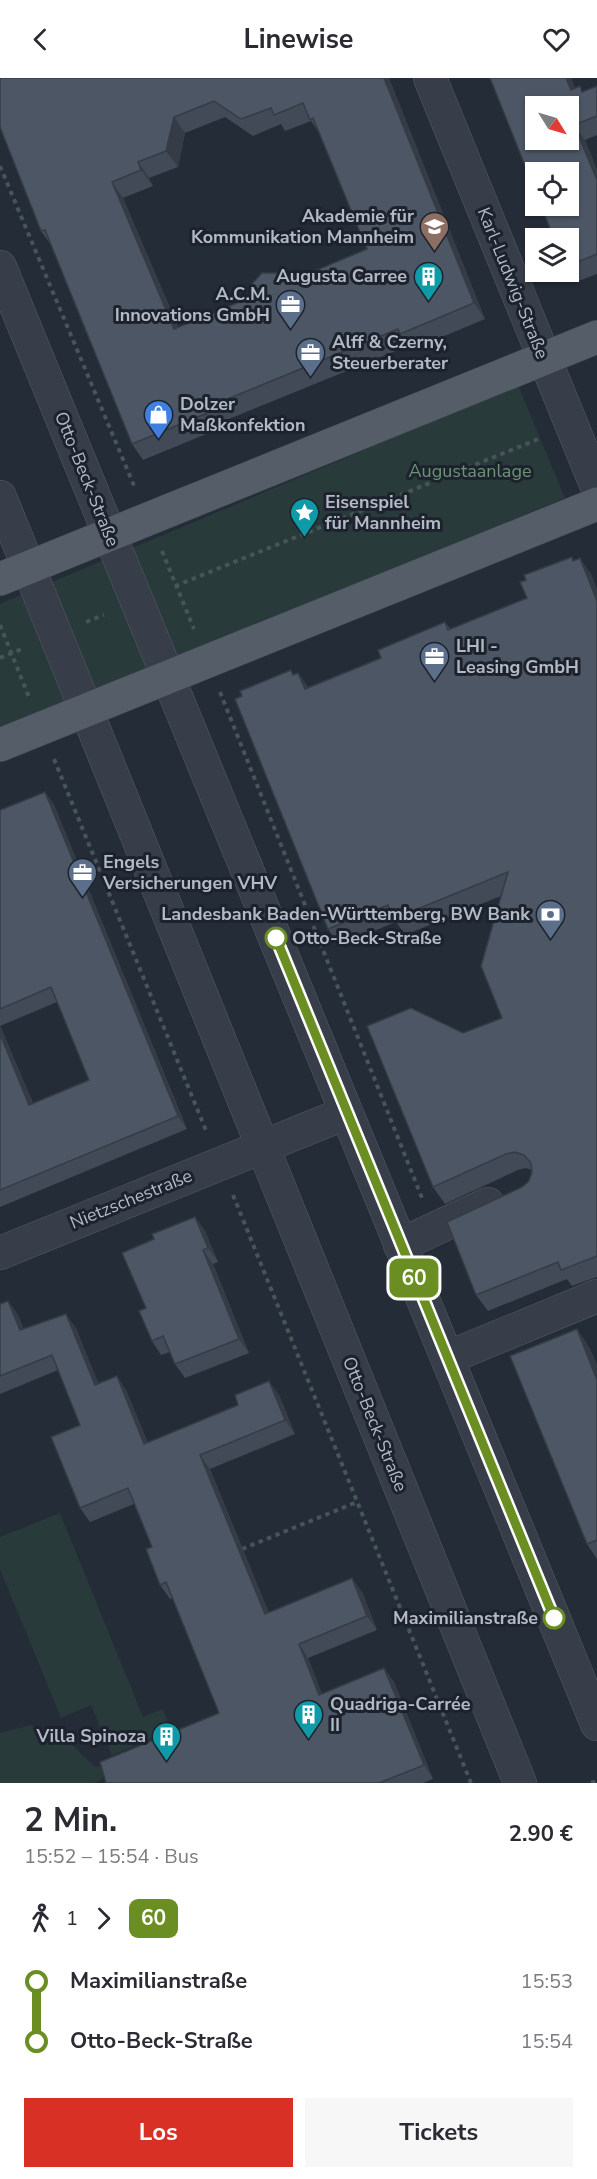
<!DOCTYPE html>
<html lang="de">
<head>
<meta charset="utf-8">
<style>
  :root { --surface:#fff; --page:#f7f7f7; --text:#2b2b33; --muted:#7c7c81; --accent:#d93025 }
  body { margin:0; font-family:"Nunito Sans",sans-serif; background:var(--page); color:var(--text); height:100vh; display:flex; flex-direction:column; font-size:22px; white-space:nowrap }
  * { box-sizing:border-box; margin:0 }
  p { font-size:20px; color:var(--muted) }
  .icon { flex:none; width:33px; height:33px; fill:none; stroke:currentColor; stroke-width:2; stroke-linecap:round; stroke-linejoin:round }
  .map { position:relative; height:1705px; overflow:hidden }
  .panel { display:flex; flex-direction:column; background:var(--surface); flex:1 }
  .panel>* { flex:none }
  .badge { padding:0 12px; border-radius:9px; font-size:21px; line-height:39px }
  .needle { width:39px; rotate:127deg }
  .buttons { position:absolute; left:525px; top:18px; display:grid; gap:12px }
  .buttons a { display:grid; place-items:center; width:54px; height:54px; border-radius:0px; background:var(--surface); box-shadow:0 2px 4px #0004; font-size:30px }
  .map>.badge { position:absolute; translate:-50% -50%; box-shadow:0 0 0 3px #fff }
  .legs { display:flex; align-items:center; gap:9px; height:66px; padding:0 24px; font-size:20px }
  .legs p { margin-inline-start:auto }
  .head { display:flex; align-items:center; justify-content:space-between; height:102px; padding:0 24px }
  h1 { font-size:33px; font-weight:700; line-height:45px }
  .action { display:flex; gap:12px; margin-top:auto; padding:12px 24px }
  .action a { flex:1; height:69px; border-radius:0px; background:var(--accent); color:#fff; font-size:24px; font-weight:700; line-height:69px; text-align:center }
  .action a+a { background:var(--page); color:var(--text) }
  ul { padding:0 24px; list-style:none }
  li { display:flex; align-items:center; gap:21px; height:60px; font-size:22px }
  li i { display:grid; place-items:center; width:9px; height:100%; margin:0 8px; background:currentColor }
  li i::after { content:''; width:15px; height:15px; margin:-8px; border:4px solid; border-radius:50%; background:var(--surface) }
  li p { margin-inline-start:auto }
  li:first-child i { background:linear-gradient(#0000 50%,currentColor 0) }
  li:last-child i { background:linear-gradient(currentColor 50%,#0000 0) }
  header { display:flex; justify-content:space-between; align-items:center; height:78px; padding:0 24px; background:var(--surface); font-size:27px; font-weight:700 }
  .map>svg:first-child { display:block }
  .green { fill:#293a3b }
  .lines { fill:none; stroke-linecap:round; stroke-linejoin:round }
  .minor-casing { stroke:#565c66; stroke-width:34 }
  .major-casing { stroke:#414752; stroke-width:34 }
  .path { stroke:#465558; stroke-width:4; stroke-dasharray:4.5 4.5; stroke-linecap:butt }
  .minor { stroke:#373e49; stroke-width:33 }
  .major { stroke:#555d69; stroke-width:33 }
  .wall { fill:#414a56; fill-rule:evenodd }
  .shaded-wall { fill:#353c46 }
  .building { fill:#4c5664; stroke:#353c46; stroke-width:1.5; fill-rule:evenodd }
  .line-1-casing { stroke:#fff; stroke-width:14 }
  .line-1 { stroke:#6b8e23; stroke-width:9 }
  .stop-1-dot { fill:#fff; stroke:#6b8e23; stroke-width:3 }
  .labels { text-anchor:middle; dominant-baseline:central; stroke-width:6; stroke-linejoin:round; paint-order:stroke }
  .poi-label { font-size:18px; font-weight:bold; fill:#b3b9c5; stroke:#1d232d; text-anchor:start }
  .street-label { font-size:18px; fill:#b3b9c5; stroke:#1d232d }
  .park-label { font-size:18px; fill:#6c9376; stroke:#1d232d }
  .stop-label { font-size:18px; font-weight:bold; fill:#b3b9c5; stroke:#1d232d; text-anchor:start }
</style>
</head>
<body>
<header><svg class="icon" aria-label="back" viewBox="0 0 24 24"><path d="M15 5l-7 7 7 7"/></svg>Linewise<svg class="icon" aria-label="heart" viewBox="0 0 24 24"><path d="M12 20l-8-8c-3-5 5-10 8-4 3-6 11-1 8 4z"/></svg></header>
<div class="map">
<svg width="597" height="1705" viewBox="0 0 597 1705">
  <rect width="100%" height="100%" fill="#242c38"/>
  <g class="green">
    <polygon points="518,307 565,420 0,651 0,526"/>
    <polygon points="60,1435 143,1639 163,1631 171,1653 112,1677 91,1627 61,1640 0,1491 0,1459"/>
    <polygon points="31,1647 64,1659 95,1689 102,1687 103,1701 95,1705 0,1705 0,1655"/>
  </g>
  <g class="lines">
    <defs>
      <g id="minor">
        <polyline points="430,0 597,409"/>
        <polyline points="0,189 597,1646"/>
        <polyline points="0,419 520,1705"/>
        <polyline points="400,1167 488,1126"/>
        <polyline points="0,1175 346,1035"/>
        <polyline points="447,1280 597,1218"/>
      </g>
      <g id="major">
        <polyline points="0,501 597,259"/>
        <polyline points="0,667 597,426"/>
      </g>
    </defs>
    <use href="#minor" class="minor-casing"/>
    <use href="#major" class="major-casing"/>
    <g class="path">
      <polyline points="0,88 135,410"/>
      <polyline points="162,473 194,551"/>
      <polyline points="175,508 541,360"/>
      <polyline points="86,544 104,537"/>
      <polyline points="0,547 29,619"/>
      <polyline points="0,580 24,570"/>
      <polyline points="220,614 422,1120"/>
      <polyline points="54,681 207,1055"/>
      <polyline points="233,1117 471,1705"/>
      <polyline points="242,1471 357,1424"/>
      <polyline points="591,1705 597,1703"/>
    </g>
    <use href="#minor" class="minor"/>
    <use href="#major" class="major"/>
  </g>
  <g class="wall">
    <path d="M389 0 485 241 411 272 408 268 214 347 216 352 143 382 132 366 51 167 41 153 0 49ZM225 39 253 58 281 46 285 53 311 43 320 56 367 171 178 249 123 120 153 108 149 100 178 89 185 55Z"/>
    <polygon points="571,0 575,10 584,14 597,8 597,57 585,62 597,92 597,196 576,204 568,194"/>
    <polygon points="574,482 591,496 597,511 597,1199 572,1208 567,1201 488,1233 476,1217 522,1109 529,1103 532,1092 526,1090 518,1092 445,1126 433,1109 463,955 502,940 501,818 405,857 396,844 339,867 328,851 294,597 298,595 308,609 381,580 445,544 451,552 527,520"/>
    <path d="M45 714 54 727 187 1051 0 1129V732ZM57 924 89 1002 33 1025 0 948Z"/>
    <polygon points="195,1139 205,1153 218,1184 213,1186 249,1275 185,1300 175,1286 170,1274 161,1277 152,1263 146,1230 154,1161"/>
    <polygon points="8,1223 18,1237 23,1250 76,1250 98,1306 126,1312 148,1365 279,1317 295,1356 210,1391 269,1535 362,1514 377,1552 308,1580 322,1616 384,1590 394,1604 433,1701 423,1705 106,1705 219,1635 173,1520 170,1521 160,1507 152,1469 134,1426 90,1444 80,1430 80,1347 58,1292 0,1316 0,1226"/>
    <polygon points="577,1251 590,1271 597,1287 597,1481 587,1466"/>
  </g>
  <g class="shaded-wall">
    <polygon points="384,0 389,0 485,241 474,225"/>
    <polygon points="566,0 571,0 582,27 571,12"/>
    <polygon points="174,39 185,55 178,89 166,73"/>
    <polygon points="574,47 585,62 597,92 597,102"/>
    <polygon points="138,84 149,100 153,108 141,92"/>
    <polygon points="112,104 123,120 185,267 174,251"/>
    <polygon points="203,331 214,347 216,352 205,336"/>
    <polygon points="580,480 591,496 597,511 597,523"/>
    <polygon points="298,595 309,611 305,611"/>
    <polygon points="45,714 54,727 187,1051 178,1038"/>
    <polygon points="0,947 39,1040 29,1027 0,956"/>
    <polygon points="195,1139 205,1153 218,1184 208,1170"/>
    <polygon points="203,1172 213,1186 249,1275 239,1261"/>
    <polygon points="8,1223 18,1237 30,1266 20,1252"/>
    <polygon points="66,1236 76,1250 105,1321 95,1307"/>
    <polygon points="577,1251 590,1271 597,1287 597,1302"/>
    <polygon points="117,1298 126,1312 154,1380 144,1366"/>
    <polygon points="269,1303 279,1317 295,1356 285,1342"/>
    <polygon points="200,1377 210,1391 275,1550 265,1536"/>
    <polygon points="352,1500 362,1514 377,1552 367,1538"/>
    <polygon points="299,1566 308,1580 328,1631 319,1617"/>
    <polygon points="384,1590 394,1604 433,1701 424,1687"/>
  </g>
  <g class="building">
    <path d="M0 0H384L474 225 400 256 398 251 203 331 205 336 132 366 45 152 41 153 0 49ZM214 23 241 41 271 30 274 37 303 25 310 42 313 40 367 171 291 203 278 195H262L250 208 249 220 174 251 112 104 141 92 138 84 166 73 174 39Z"/>
    <path d="M490 0H566L571 12 580 8 582 14 597 8V38L574 47 597 102V176L568 188V160H554L541 128H568V94H536V115ZM536 28H568V62H536Z"/>
    <polygon points="572,479 573,483 580,480 597,523 597,1178 561,1192 558,1184 476,1217 447,1144 522,1109 529,1103 532,1094 531,1085 524,1077 515,1074 506,1076 433,1109 367,948 411,930 463,955 502,940 481,888 508,794 393,841 388,827 328,851 235,621 242,618 240,613 291,592 293,597 298,595 305,611 381,580 378,572 445,544 448,552 527,520 520,504 526,502 524,497"/>
    <polygon points="45,714 178,1038 0,1112 0,956 29,1027 89,1002 51,909 0,931 0,732"/>
    <polygon points="195,1139 208,1170 203,1172 239,1261 175,1286 163,1258 152,1263 139,1233 146,1230 122,1175 154,1161 152,1156"/>
    <polygon points="8,1223 20,1252 66,1236 95,1307 117,1298 144,1366 238,1327 235,1317 269,1303 285,1342 200,1377 265,1536 352,1500 367,1538 299,1566 319,1617 384,1590 424,1687 379,1705 106,1705 100,1684 219,1635 166,1504 160,1507 146,1471 152,1469 128,1410 80,1430 51,1359 80,1347 52,1277 0,1298 0,1226"/>
    <polygon points="577,1251 597,1302 597,1462 587,1466 510,1278"/>
  </g>
  <g class="lines">
    <defs>
      <polyline id="line-1" points="276,860 554,1540"/>
    </defs>
    <use href="#line-1" class="line-1-casing"/>
    <use href="#line-1" class="line-1"/>
  </g>
  <defs>
    <symbol id="school-pin" viewBox="-11 -11 22 30"><path d="M0 17L-7.5 6A9.5 9.5 0 1 1 7.5 6Z" fill="#8d6e63" stroke="#1d232d"/><path d="M0-5L7-2L0 1L-7-2ZM-4 1L0 2.5L4 1V4Q0 6-4 4Z" fill="#fff"/></symbol>
    <symbol id="building-pin" viewBox="-11 -11 22 30"><path d="M0 17L-7.5 6A9.5 9.5 0 1 1 7.5 6Z" fill="#0f9aa8" stroke="#1d232d"/><path d="M-4-6H4V6H1V3H-1V6H-4ZM-2.5-4.3h1.7v1.8h-1.7ZM.8-4.3h1.7v1.8H.8ZM-2.5-1h1.7V.8h-1.7ZM.8-1h1.7V.8H.8Z" fill="#fff"/></symbol>
    <symbol id="office-pin" viewBox="-11 -11 22 30"><path d="M0 17L-7.5 6A9.5 9.5 0 1 1 7.5 6Z" fill="#5c6f8a" stroke="#1d232d"/><path d="M-6-3h4V-5.5h4V-3h4V5H-6ZM-1-4.5V-3h2v-1.5ZM-6 0V1H6V0Z" fill="#fff"/></symbol>
    <symbol id="shop-pin" viewBox="-11 -11 22 30"><path d="M0 17L-7.5 6A9.5 9.5 0 1 1 7.5 6Z" fill="#3f7fe0" stroke="#1d232d"/><path d="M-5-2.5h2.3a2.7 3.5 0 0 1 5.4 0H5L5.5 6h-11ZM-1.5-2.5h3a1.5 2.3 0 0 0-3 0Z" fill="#fff"/></symbol>
    <symbol id="sight-pin" viewBox="-11 -11 22 30"><path d="M0 17L-7.5 6A9.5 9.5 0 1 1 7.5 6Z" fill="#0f9aa8" stroke="#1d232d"/><path d="M0-6L1.8-2.2L6-1.7L2.9 1.2L3.7 5.4L0 3.3L-3.7 5.4L-2.9 1.2L-6-1.7L-1.8-2.2Z" fill="#fff"/></symbol>
    <symbol id="bank-pin" viewBox="-11 -11 22 30"><path d="M0 17L-7.5 6A9.5 9.5 0 1 1 7.5 6Z" fill="#5c6f8a" stroke="#1d232d"/><path d="M-6-4H6V4H-6ZM0-2.3a2.3 2.3 0 1 0 0 4.6a2.3 2.3 0 1 0 0-4.6Z" fill="#fff"/></symbol>
  </defs>
  <g fill-rule="evenodd">
    <use href="#school-pin" x="418" y="132" width="33" height="45"/>
    <use href="#building-pin" x="412" y="182" width="33" height="45"/>
    <use href="#office-pin" x="274" y="210" width="33" height="45"/>
    <use href="#office-pin" x="294" y="258" width="33" height="45"/>
    <use href="#shop-pin" x="142" y="320" width="33" height="45"/>
    <use href="#sight-pin" x="288" y="418" width="33" height="45"/>
    <use href="#office-pin" x="418" y="562" width="33" height="45"/>
    <use href="#office-pin" x="66" y="778" width="33" height="45"/>
    <use href="#bank-pin" x="534" y="820" width="33" height="45"/>
    <use href="#building-pin" x="292" y="1620" width="33" height="45"/>
    <use href="#building-pin" x="150" y="1642" width="33" height="45"/>
  </g>
  <g class="stop-1-dot">
    <circle cx="276" cy="860" r="10"/>
    <circle cx="554" cy="1540" r="10"/>
  </g>
  <g class="labels">
    <g class="poi-label">
      <text x="414" y="138" text-anchor="end">Akademie für<tspan x="414" dy="21">Kommunikation Mannheim</tspan></text>
      <text x="407" y="198" text-anchor="end">Augusta Carree</text>
      <text x="270" y="216" text-anchor="end">A.C.M.<tspan x="270" dy="21">Innovations GmbH</tspan></text>
      <text x="332" y="264">Alff &amp; Czerny,<tspan x="332" dy="21">Steuerberater</tspan></text>
      <text x="180" y="326">Dolzer<tspan x="180" dy="21">Maßkonfektion</tspan></text>
      <text x="325" y="424">Eisenspiel<tspan x="325" dy="21">für Mannheim</tspan></text>
      <text x="456" y="568">LHI -<tspan x="456" dy="21">Leasing GmbH</tspan></text>
      <text x="103" y="784">Engels<tspan x="103" dy="21">Versicherungen VHV</tspan></text>
      <text x="530" y="836" text-anchor="end">Landesbank Baden-Württemberg, BW Bank</text>
      <text x="330" y="1626">Quadriga-Carrée<tspan x="330" dy="21">II</tspan></text>
      <text x="146" y="1658" text-anchor="end">Villa Spinoza</text>
    </g>
    <g class="street-label">
      <text transform="translate(513 205) rotate(68)">Karl-Ludwig-Straße</text>
      <text transform="translate(87 401) rotate(68)">Otto-Beck-Straße</text>
      <text transform="translate(131 1121) rotate(-22)">Nietzschestraße</text>
      <text transform="translate(375 1346) rotate(68)">Otto-Beck-Straße</text>
    </g>
    <g class="park-label">
      <text x="470" y="393">Augustaanlage</text>
    </g>
    <g class="stop-label">
      <text x="292" y="860">Otto-Beck-Straße</text>
      <text x="538" y="1540" text-anchor="end">Maximilianstraße</text>
    </g>
  </g>
</svg>
<div class="buttons">
<a><svg class="needle" viewBox="-14 -14 28 28"><path d="M0-13l5 13h-10z" fill="#e53935"/><path d="M0 13l5-13h-10z" fill="#7c7c81"/></svg></a>
<a><svg class="icon" aria-label="locate" viewBox="0 0 24 24"><circle cx="12" cy="12" r="6"/><path d="M12 2v4M12 18v4M2 12h4M18 12h4"/></svg></a>
<a><svg class="icon" aria-label="layers" viewBox="0 0 24 24"><path d="M12 4l9 5-9 5-9-5zM3 14l9 5 9-5"/></svg></a>
</div>
<b class="badge" style="left:414px;top:1200px;background:#6b8e23;color:#fff">60</b>
</div>
<section class="panel">
<div class="head"><div><h1>2 Min.</h1><p>15:52 – 15:54 · Bus</p></div><b>2.90 €</b></div>
<div class="legs"><svg class="icon" aria-label="walk" viewBox="0 0 24 24"><circle cx="13" cy="4" r="2"/><path d="M13 8l-2 6 4 7M11 14l-3 7M7 12l3-4h3l4 4"/></svg>1<svg class="icon" aria-label="forward" viewBox="0 0 24 24"><path d="M9 5l7 7-7 7"/></svg><b class="badge" style="background:#6b8e23;color:#fff">60</b></div>
<ul>
<li><i style="color:#6b8e23"></i><b>Maximilianstraße</b><p>15:53</p></li>
<li><i style="color:#6b8e23"></i><b>Otto-Beck-Straße</b><p>15:54</p></li>
</ul>
<div class="action"><a>Los</a><a>Tickets</a></div>
</section>
</body>
</html>
